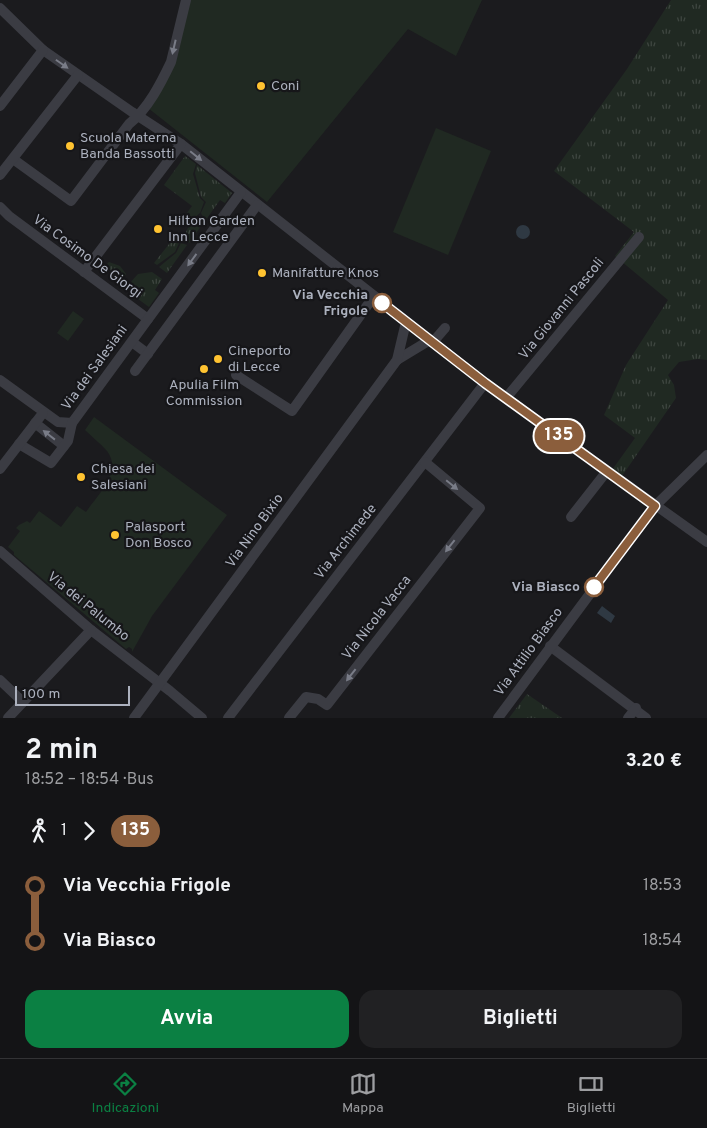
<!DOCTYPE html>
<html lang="it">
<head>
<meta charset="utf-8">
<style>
  :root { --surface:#141416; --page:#212123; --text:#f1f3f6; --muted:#9d9ea1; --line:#333335; --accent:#0b8043 }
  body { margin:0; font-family:Overpass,sans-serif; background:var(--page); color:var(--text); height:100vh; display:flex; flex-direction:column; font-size:19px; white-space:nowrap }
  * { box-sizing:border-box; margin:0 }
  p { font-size:16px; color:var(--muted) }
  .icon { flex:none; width:28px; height:28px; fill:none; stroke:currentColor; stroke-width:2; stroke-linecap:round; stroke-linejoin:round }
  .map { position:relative; height:718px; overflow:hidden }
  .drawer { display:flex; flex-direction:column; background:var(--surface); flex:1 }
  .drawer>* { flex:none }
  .badge { padding:0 10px; border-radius:16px; font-size:18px; line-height:32px }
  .scale { position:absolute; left:15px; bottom:12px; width:115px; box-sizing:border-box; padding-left:5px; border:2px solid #acb1be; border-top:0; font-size:14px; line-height:18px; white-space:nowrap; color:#acb1be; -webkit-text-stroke:4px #161619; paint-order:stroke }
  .map>.badge { position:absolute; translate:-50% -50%; box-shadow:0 0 0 2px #fff }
  .legs { display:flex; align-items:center; gap:8px; height:55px; padding:0 25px; font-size:16px }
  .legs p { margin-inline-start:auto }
  .summary { display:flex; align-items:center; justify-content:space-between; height:85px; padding:0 25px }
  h1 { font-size:28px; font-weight:700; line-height:38px }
  .cta { display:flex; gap:10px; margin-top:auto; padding:10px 25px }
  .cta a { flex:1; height:58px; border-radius:15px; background:var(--accent); color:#fff; font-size:20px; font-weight:700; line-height:58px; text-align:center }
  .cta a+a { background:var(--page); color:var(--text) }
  ul { padding:0 25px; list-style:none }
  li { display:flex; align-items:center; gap:18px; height:55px; font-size:19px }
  li i { display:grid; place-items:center; width:8px; height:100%; margin:0 6px; background:currentColor }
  li i::after { content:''; width:12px; height:12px; margin:-6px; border:4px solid; border-radius:50%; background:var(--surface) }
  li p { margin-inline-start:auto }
  li:first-child i { background:linear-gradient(#0000 50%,currentColor 0) }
  li:last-child i { background:linear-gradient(currentColor 50%,#0000 0) }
  .tab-bar { display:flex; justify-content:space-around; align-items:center; height:70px; border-top:1px solid var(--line); background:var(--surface); font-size:14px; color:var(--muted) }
  .tab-bar a { display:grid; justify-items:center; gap:2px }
  .tab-bar .active { color:var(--accent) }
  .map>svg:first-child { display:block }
  .grass { fill:url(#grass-tufts) }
  .pitch { fill:#202922 }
  .water { fill:#2f3943 }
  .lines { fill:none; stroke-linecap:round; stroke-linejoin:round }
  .minor { stroke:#3b3c43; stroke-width:10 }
  .oneway { fill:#797c87 }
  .line-1-casing { stroke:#fff; stroke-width:11 }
  .line-1 { stroke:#8b5e3c; stroke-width:8 }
  .poi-dot { fill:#ffc331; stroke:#161619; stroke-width:2 }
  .stop-1-dot { fill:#fff; stroke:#8b5e3c; stroke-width:2.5 }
  .labels { text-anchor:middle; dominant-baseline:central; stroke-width:4.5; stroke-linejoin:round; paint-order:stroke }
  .poi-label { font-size:14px; fill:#acb1be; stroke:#161619; text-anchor:start }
  .street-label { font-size:14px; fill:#acb1be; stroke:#161619 }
  .stop-label { font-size:14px; font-weight:bold; fill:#acb1be; stroke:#161619; text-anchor:end }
</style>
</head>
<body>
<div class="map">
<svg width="707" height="718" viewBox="0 0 707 718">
  <defs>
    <pattern id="grass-tufts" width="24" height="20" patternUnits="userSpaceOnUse" patternTransform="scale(1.25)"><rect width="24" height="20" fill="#202922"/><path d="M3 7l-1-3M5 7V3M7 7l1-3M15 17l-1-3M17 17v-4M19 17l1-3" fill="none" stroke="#3e4640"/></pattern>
  </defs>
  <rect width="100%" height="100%" fill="#1b1b1e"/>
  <g class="grass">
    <polygon points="671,0 707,0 707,360 698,359 679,362 668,375 674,385 676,398 622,476 612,470 635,438 604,415 626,365 668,300 615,256 634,232 554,171 627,69"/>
    <polygon points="185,156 196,164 193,174 200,198 204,202 200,213 190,221 187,226 181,221 192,206 164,185"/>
    <polygon points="197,165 232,193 225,203 220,200 205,221 201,213 206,202 201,197 195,173"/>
    <polygon points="200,215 204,222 189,243 182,240 191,222"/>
    <polygon points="173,239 179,243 175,252 157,265 154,263"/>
    <polygon points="181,243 187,245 167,273 159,267 176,253"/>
    <polygon points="109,262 120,266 126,274 123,280 105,266"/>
    <polygon points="152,272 162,279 155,290 159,293 149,307 134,296 138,291 129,284 138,274"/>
    <polygon points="527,694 562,718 509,718"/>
  </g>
  <g class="pitch">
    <polygon points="189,0 482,0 456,56 408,29 267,202 148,108 173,64"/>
    <polygon points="436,128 491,151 448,255 393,232"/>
    <polygon points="73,311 84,319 68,341 57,333"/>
    <path d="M94 417 227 515 152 616 132 652V649L129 647 126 649 14 555V552L8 547 20 531 16 528 19 525 27 521 30 523 39 511 61 527 77 506 86 512C97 496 123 471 107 451 100 443 92 437 85 430Z"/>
  </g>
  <g class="water">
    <circle cx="523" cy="232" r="7"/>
    <polygon points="602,606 615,616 611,623 597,613"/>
  </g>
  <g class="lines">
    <g class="minor">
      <polyline points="0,8 43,50 132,112 181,144 485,383 707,542"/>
      <polyline points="0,106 43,50"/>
      <path d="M13 159 71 201 129 124C148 109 161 83 171 62L186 0"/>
      <polyline points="0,175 78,75"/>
      <polyline points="0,207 9,216 148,319"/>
      <polyline points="84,272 181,144"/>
      <polyline points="132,342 148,354"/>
      <polyline points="433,342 445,328"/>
      <polyline points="397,360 430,340"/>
      <polyline points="135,371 257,205"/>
      <polyline points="236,375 292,411 374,296"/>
      <polyline points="0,380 58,422 72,423 241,192"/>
      <polyline points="506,398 639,237"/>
      <polyline points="35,423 64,446"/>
      <polyline points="19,444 51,463 68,441 72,423"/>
      <polyline points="0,469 43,413"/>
      <polyline points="571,517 607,471"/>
      <polyline points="0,551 91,630 170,691 202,718"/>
      <polyline points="550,646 646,718"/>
      <polyline points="0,680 23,702"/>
      <polyline points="8,718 91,630"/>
      <polyline points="134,718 397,360 406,322"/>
      <polyline points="228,718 485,383"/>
      <polyline points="289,718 306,697 318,699 327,705 480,508 425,462"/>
      <polyline points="498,718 655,506 707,455"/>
      <polyline points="628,718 636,708"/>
    </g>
  </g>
  <defs><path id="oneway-solid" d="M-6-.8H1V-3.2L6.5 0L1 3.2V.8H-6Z" transform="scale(1.25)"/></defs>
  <g class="oneway">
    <use href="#oneway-solid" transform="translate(174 47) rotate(103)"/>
    <use href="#oneway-solid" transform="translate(62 64) rotate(35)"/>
    <use href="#oneway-solid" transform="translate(196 156) rotate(39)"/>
    <use href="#oneway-solid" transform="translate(192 260) rotate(126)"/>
    <use href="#oneway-solid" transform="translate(49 435) rotate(-142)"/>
    <use href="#oneway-solid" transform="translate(452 485) rotate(39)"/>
    <use href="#oneway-solid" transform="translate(450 546) rotate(128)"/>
    <use href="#oneway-solid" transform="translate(351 675) rotate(128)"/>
  </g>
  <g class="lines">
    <defs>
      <polyline id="line-1" points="382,303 485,383 655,506 594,587"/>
    </defs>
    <use href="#line-1" class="line-1-casing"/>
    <use href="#line-1" class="line-1"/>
  </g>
  <g class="poi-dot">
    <circle cx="261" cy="86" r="5"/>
    <circle cx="70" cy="146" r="5"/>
    <circle cx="158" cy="229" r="5"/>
    <circle cx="262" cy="273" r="5"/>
    <circle cx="218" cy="359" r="5"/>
    <circle cx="204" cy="369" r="5"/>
    <circle cx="81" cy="477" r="5"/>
    <circle cx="115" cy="535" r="5"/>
  </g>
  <g class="stop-1-dot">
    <circle cx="382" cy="303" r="9"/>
    <circle cx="594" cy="587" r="9"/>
  </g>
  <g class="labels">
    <g class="poi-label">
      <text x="271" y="86">Coni</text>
      <text x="80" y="138">Scuola Materna<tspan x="80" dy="16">Banda Bassotti</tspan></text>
      <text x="168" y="221">Hilton Garden<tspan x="168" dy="16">Inn Lecce</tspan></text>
      <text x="272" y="273">Manifatture Knos</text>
      <text x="228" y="351">Cineporto<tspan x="228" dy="16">di Lecce</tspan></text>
      <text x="204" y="385" text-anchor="middle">Apulia Film<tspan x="204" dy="16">Commission</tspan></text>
      <text x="91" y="469">Chiesa dei<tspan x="91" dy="16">Salesiani</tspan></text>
      <text x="125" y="527">Palasport<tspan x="125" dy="16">Don Bosco</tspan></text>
    </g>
    <g class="street-label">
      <text transform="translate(87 257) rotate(36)">Via Cosimo De Giorgi</text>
      <text transform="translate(562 309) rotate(-51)">Via Giovanni Pascoli</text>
      <text transform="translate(95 368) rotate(-54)">Via dei Salesiani</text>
      <text transform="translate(255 531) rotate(-54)">Via Nino Bixio</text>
      <text transform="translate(346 542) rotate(-52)">Via Archimede</text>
      <text transform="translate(88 607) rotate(39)">Via dei Palumbo</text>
      <text transform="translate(377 618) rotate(-52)">Via Nicola Vacca</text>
      <text transform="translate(529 652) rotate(-54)">Via Attilio Biasco</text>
    </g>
    <g class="stop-label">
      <text x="368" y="295">Via Vecchia<tspan x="368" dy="16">Frigole</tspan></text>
      <text x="580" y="587">Via Biasco</text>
    </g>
  </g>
</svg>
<div class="scale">100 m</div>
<b class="badge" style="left:559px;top:436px;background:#8b5e3c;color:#fff">135</b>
</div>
<section class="drawer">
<div class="summary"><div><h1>2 min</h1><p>18:52 – 18:54 · Bus</p></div><b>3.20 €</b></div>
<div class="legs"><svg class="icon" aria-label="walk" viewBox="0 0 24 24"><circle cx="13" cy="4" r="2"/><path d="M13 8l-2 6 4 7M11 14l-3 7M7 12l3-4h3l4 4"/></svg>1<svg class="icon" aria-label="forward" viewBox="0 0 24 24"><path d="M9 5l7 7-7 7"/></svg><b class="badge" style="background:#8b5e3c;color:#fff">135</b></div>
<ul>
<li><i style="color:#8b5e3c"></i><b>Via Vecchia Frigole</b><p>18:53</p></li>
<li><i style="color:#8b5e3c"></i><b>Via Biasco</b><p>18:54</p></li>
</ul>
<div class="cta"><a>Avvia</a><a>Biglietti</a></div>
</section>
<nav class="tab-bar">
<a class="active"><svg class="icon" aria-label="directions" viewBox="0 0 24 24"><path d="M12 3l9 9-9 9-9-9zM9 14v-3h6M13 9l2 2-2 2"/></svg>Indicazioni</a>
<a><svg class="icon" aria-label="map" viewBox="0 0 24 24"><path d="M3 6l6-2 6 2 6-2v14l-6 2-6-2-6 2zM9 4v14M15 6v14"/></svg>Mappa</a>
<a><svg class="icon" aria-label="tickets" viewBox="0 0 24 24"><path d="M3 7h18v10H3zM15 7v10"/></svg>Biglietti</a>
</nav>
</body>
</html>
